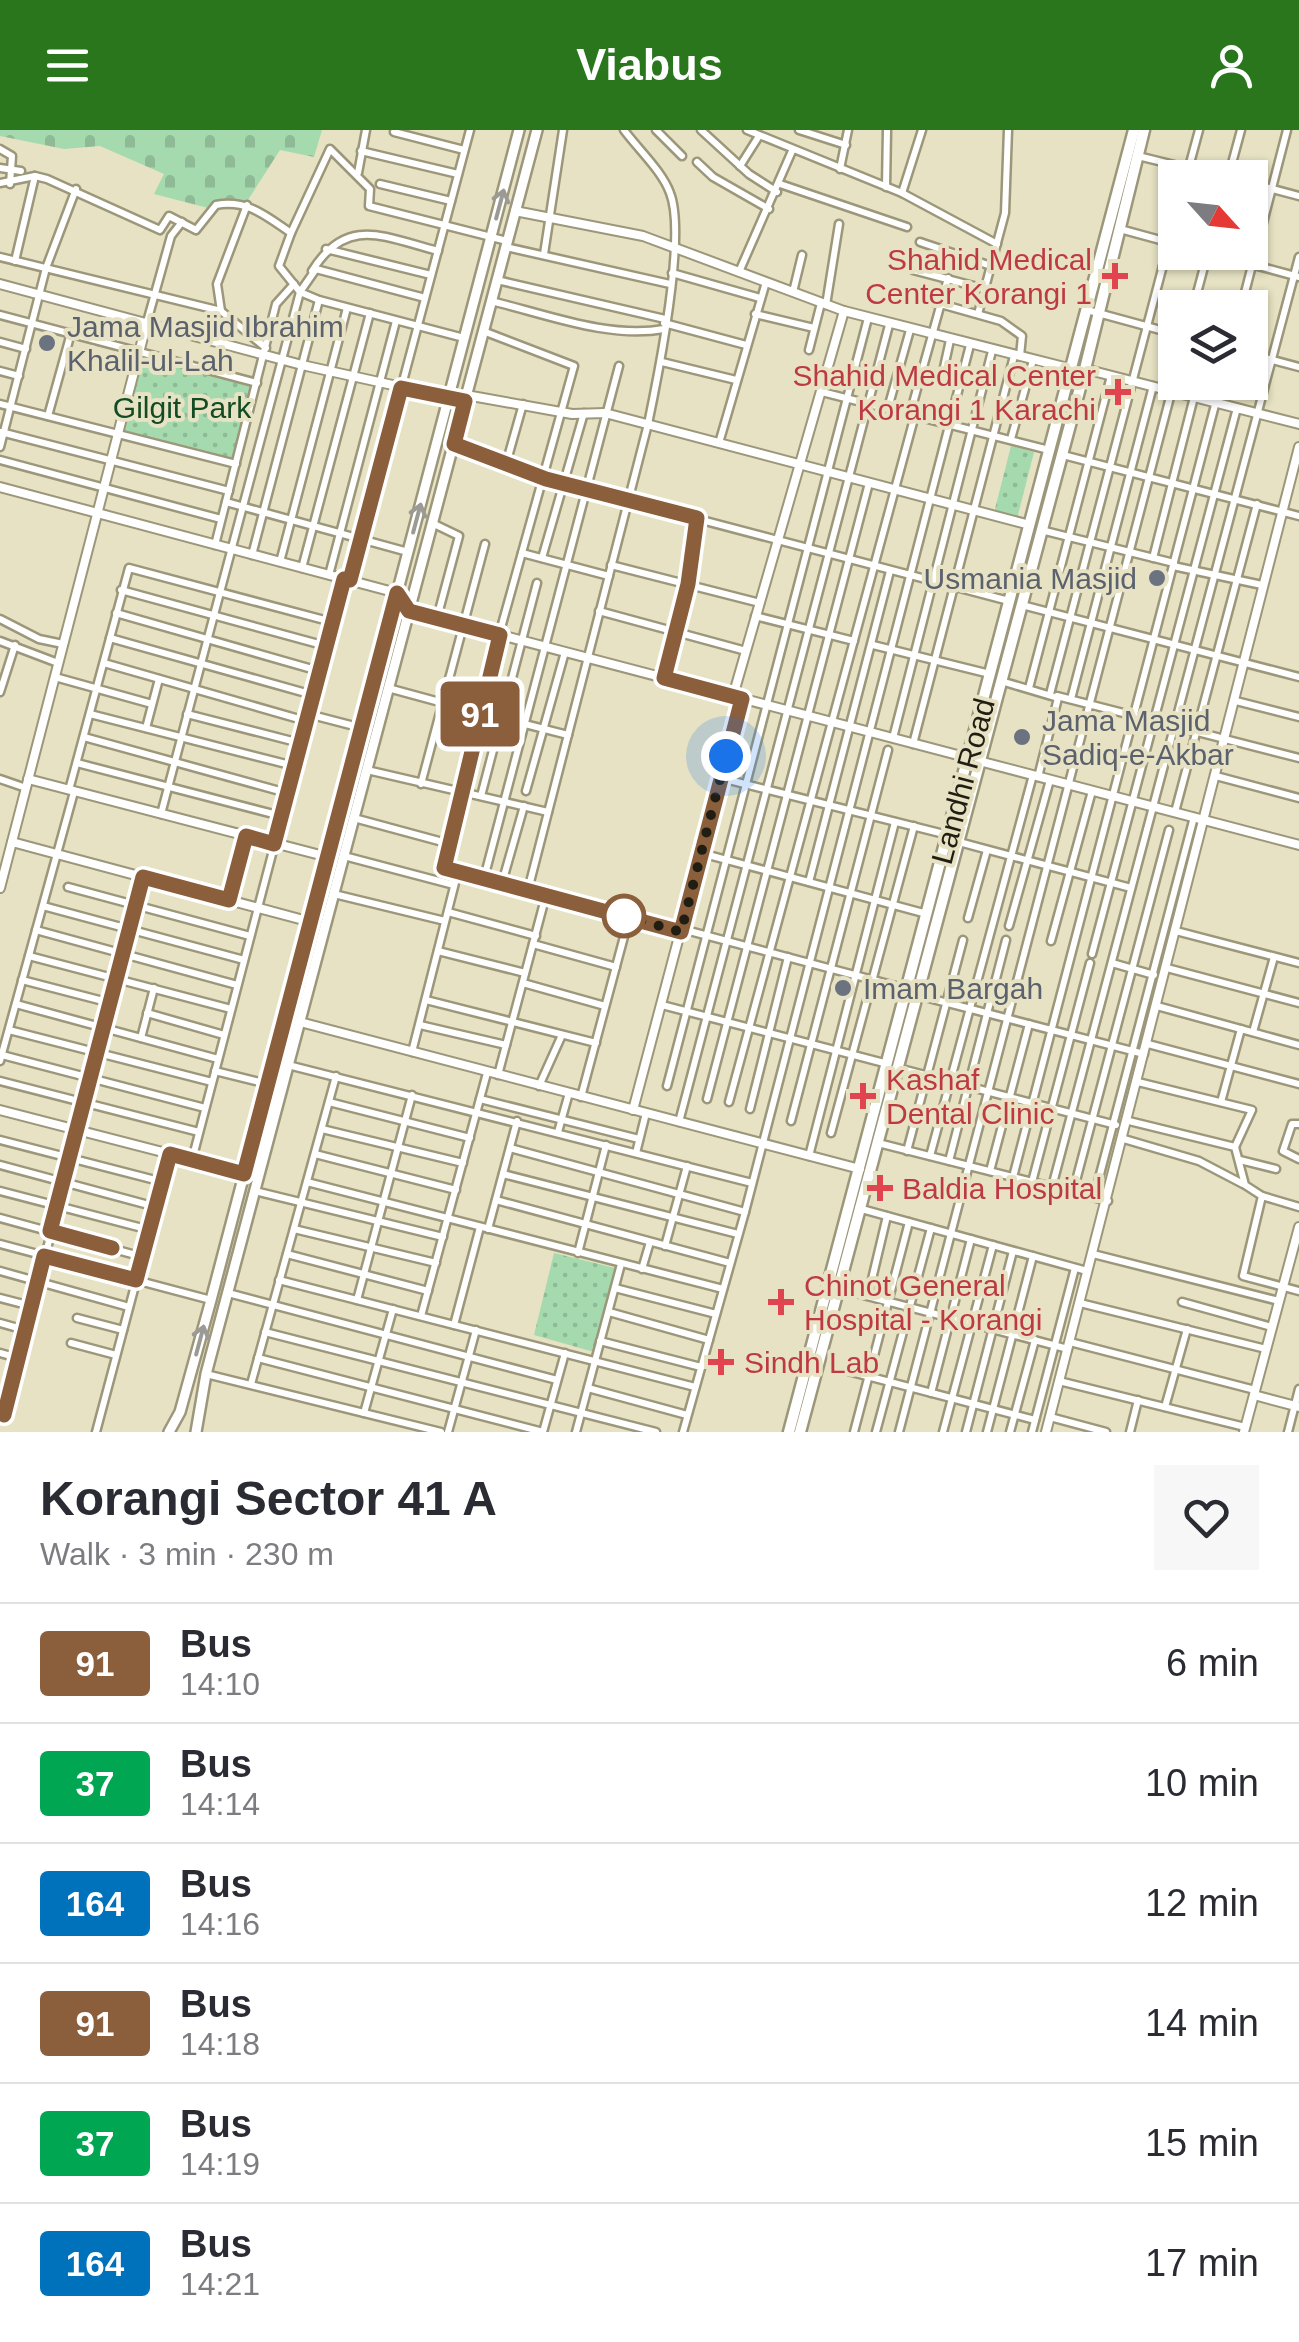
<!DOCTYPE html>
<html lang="en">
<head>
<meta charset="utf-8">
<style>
  :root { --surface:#fff; --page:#f7f7f7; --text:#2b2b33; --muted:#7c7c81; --line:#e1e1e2; --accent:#29761d }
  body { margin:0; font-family:Arial,sans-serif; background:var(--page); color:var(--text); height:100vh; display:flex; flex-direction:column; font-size:38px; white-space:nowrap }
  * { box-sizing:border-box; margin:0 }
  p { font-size:32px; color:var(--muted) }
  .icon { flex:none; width:55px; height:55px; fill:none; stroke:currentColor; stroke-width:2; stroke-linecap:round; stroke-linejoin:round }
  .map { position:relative; height:1302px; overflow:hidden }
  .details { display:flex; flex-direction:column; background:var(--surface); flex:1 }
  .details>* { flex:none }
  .badge { padding:0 20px; border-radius:8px; font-size:35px; line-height:65px }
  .needle { width:65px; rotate:117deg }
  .buttons { position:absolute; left:1158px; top:30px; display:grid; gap:20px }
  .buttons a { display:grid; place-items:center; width:110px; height:110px; border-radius:0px; background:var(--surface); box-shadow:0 2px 8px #0004; font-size:50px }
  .you { position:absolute; width:50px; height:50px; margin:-25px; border:8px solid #fff; border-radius:50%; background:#1a73e8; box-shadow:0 0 0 15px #1a73e833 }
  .map>.badge { position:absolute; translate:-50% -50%; box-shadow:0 0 0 5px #fff }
  .round { display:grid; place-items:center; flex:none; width:105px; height:105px; border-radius:0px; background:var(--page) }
  .headline { display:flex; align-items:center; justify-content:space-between; height:170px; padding:0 40px }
  h1 { font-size:48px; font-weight:800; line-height:75px }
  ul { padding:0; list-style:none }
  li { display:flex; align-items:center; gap:30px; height:120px; padding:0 40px; border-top:2px solid var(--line) }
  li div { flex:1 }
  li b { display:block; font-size:38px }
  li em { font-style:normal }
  li .badge { min-width:110px; font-weight:700; text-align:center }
  header { display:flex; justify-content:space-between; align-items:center; height:130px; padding:0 40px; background:var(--accent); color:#fff; font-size:45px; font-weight:800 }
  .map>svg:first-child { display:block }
  .cemetery { fill:url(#cemetery-stones) }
  .park { fill:url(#park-dots) }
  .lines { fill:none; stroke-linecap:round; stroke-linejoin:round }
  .minor-casing { stroke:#9c977a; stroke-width:11 }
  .tertiary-casing { stroke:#9c977a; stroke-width:12 }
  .secondary-casing { stroke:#9c977a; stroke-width:14 }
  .primary-casing { stroke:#9c977a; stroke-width:15 }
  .minor { stroke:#fff; stroke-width:6 }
  .tertiary { stroke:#fff; stroke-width:8 }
  .secondary { stroke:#fff; stroke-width:9 }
  .primary { stroke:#fff; stroke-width:10 }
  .oneway { stroke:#9b9a95 }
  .line-casing { stroke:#fff; stroke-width:22 }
  .line { stroke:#8b5e3c; stroke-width:15 }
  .walk { stroke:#201e13; stroke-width:10; stroke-dasharray:0 18 }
  .health-dot { fill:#e0444e; stroke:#e6e2c3; stroke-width:4 }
  .worship-dot { fill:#6b7280; stroke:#e6e2c3; stroke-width:4 }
  .stop-dot { fill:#fff; stroke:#8b5e3c; stroke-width:5 }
  .labels { text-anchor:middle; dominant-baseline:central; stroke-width:8; stroke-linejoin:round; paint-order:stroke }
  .health-label { font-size:30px; fill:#be3a42; stroke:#e6e2c3; text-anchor:start }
  .worship-label { font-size:30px; fill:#5b616d; stroke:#e6e2c3; text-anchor:start }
  .park-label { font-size:30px; fill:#134b25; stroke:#e6e2c3 }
  .street-label { font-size:30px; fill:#201e13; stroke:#e6e2c3 }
</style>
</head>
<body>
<header><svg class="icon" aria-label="menu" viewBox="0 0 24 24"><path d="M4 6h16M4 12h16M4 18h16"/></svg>Viabus<svg class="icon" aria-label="person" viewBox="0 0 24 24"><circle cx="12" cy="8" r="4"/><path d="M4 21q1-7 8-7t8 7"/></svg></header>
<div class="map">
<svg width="1299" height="1302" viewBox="0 0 1299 1302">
  <defs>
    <pattern id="cemetery-stones" width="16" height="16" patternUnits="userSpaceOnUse" patternTransform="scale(2.5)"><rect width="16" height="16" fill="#a5daaf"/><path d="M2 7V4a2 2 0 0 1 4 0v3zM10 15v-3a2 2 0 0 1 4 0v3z" fill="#8ebb96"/></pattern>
    <pattern id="park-dots" width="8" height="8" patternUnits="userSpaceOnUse" patternTransform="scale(2.5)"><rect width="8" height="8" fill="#a5daaf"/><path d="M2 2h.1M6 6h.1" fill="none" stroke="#8ebb96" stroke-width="1.8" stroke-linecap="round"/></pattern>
  </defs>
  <rect width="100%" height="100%" fill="#e6e2c3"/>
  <polygon class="cemetery" points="0,0 322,0 314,27 280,20 246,73 237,69 212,79 154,64 164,44 100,16 64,19 0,6"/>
  <g class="park">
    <polygon points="139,222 257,253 236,334 118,305"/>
    <polygon points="1011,316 1034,322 1017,389 994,383"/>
    <polygon points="554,1123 615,1138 594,1222 534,1205"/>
  </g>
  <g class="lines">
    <defs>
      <g id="minor">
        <polyline points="656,0 682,26"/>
        <polyline points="701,0 749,44 777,62"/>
        <polyline points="747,0 902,63 997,114"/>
        <polyline points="799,0 846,15"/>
        <polyline points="394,2 464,20"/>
        <polyline points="0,19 12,26 10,54"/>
        <polyline points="361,21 458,44"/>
        <polyline points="1138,26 1227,48"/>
        <polyline points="697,32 713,47 769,79"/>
        <polyline points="740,36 759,6"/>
        <polyline points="0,38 21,41"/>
        <polyline points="840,39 848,0"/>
        <polyline points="358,43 366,0"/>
        <polyline points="1186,48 1199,0"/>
        <polyline points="1228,48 1241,0"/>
        <path d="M0 53 35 46 47 49 160 100 169 86 196 100 216 75C247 69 266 86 291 103L279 136 300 162 319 170 464 208"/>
        <polyline points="1250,53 1299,66"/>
        <polyline points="380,54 451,71"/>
        <polyline points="780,54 907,97"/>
        <polyline points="886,57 887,0"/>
        <polyline points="902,63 922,0"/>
        <polyline points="1120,99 1175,114"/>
        <polyline points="291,103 330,19 370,59 369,76 507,111"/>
        <polyline points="920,112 991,136"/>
        <polyline points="506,117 670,154"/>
        <polyline points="326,119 431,145"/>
        <polyline points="1206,122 1299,147"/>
        <polyline points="544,124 563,0"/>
        <polyline points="0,127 221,181 266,218"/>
        <polyline points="15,131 35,46"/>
        <polyline points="913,140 985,159"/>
        <path d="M312 141C347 85 384 107 438 121"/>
        <polyline points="739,142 792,21"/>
        <polyline points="672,143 760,168"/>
        <polyline points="497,150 665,189"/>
        <polyline points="793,162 802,125"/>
        <polyline points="916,167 1001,191 1022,206 1020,226"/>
        <path d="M491 171C546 184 608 209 664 199"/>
        <polyline points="826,175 839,94"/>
        <polyline points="1193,178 1208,122"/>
        <polyline points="1241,178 1287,0"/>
        <polyline points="1087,180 1175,204"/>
        <polyline points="221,181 217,154 247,75"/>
        <polyline points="755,184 814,198"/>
        <polyline points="978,184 1005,83 1008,0"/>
        <polyline points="0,185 257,253"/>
        <polyline points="147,192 171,106 182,92"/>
        <polyline points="664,193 746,215"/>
        <polyline points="483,201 574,236 499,505 444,738 681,802"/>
        <polyline points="0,212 26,219"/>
        <polyline points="809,220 821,173"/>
        <polyline points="1250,224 1299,237"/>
        <polyline points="662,232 736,250"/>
        <polyline points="0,241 19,246"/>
        <polyline points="941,251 950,210"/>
        <polyline points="822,262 1049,320"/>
        <polyline points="0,274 236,334"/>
        <polyline points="888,278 910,200"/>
        <polyline points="910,284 948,148"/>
        <polyline points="48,286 71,203"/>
        <polyline points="1,302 229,361"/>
        <polyline points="1011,309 1033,230"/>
        <polyline points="454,313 546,349 1009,471"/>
        <polyline points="719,313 766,152"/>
        <polyline points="0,317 46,138 76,59"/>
        <polyline points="1063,325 1299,386"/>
        <polyline points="0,330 221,389"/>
        <polyline points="506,334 523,274"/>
        <polyline points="226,372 408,422"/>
        <polyline points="432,393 459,406 437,488"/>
        <polyline points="1041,400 1174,433"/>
        <polyline points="215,415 276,174 294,154"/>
        <polyline points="522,423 609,446"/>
        <polyline points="252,425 319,170"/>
        <polyline points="542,428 584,283"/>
        <polyline points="1153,428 1194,267"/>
        <polyline points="280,432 347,178"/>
        <polyline points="611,435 760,473"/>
        <polyline points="1173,436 1262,455"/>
        <polyline points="302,438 370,183"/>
        <polyline points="329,445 396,191"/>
        <polyline points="350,450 470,0"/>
        <polyline points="121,460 326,516"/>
        <polyline points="1022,475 1299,547"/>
        <polyline points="599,481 746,521"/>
        <polyline points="116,483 319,541"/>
        <polyline points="755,486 854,511"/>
        <polyline points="0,489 39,509 63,514"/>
        <polyline points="110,508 313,565"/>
        <polyline points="0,511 58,533"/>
        <polyline points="873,515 990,544"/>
        <polyline points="104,533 306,591"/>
        <polyline points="55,547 152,574"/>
        <polyline points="664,548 688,454 697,388"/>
        <polyline points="1001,551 1058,568 1038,647"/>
        <polyline points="388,558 480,583"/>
        <polyline points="1029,558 1111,246"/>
        <polyline points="0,562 15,515"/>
        <polyline points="1050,564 1175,90"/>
        <polyline points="1057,566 1299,628"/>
        <polyline points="1071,569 1153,256"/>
        <polyline points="1236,571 1299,587"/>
        <polyline points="90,584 294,636"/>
        <polyline points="187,584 300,613"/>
        <polyline points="308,584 362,598"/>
        <polyline points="501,588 568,605"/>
        <polyline points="146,598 159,549"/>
        <polyline points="84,607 287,663"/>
        <polyline points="893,608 992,221"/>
        <polyline points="913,614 1014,226"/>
        <polyline points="77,633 281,686"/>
        <polyline points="367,640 548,682"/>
        <polyline points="1216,646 1299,668"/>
        <polyline points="721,648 948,705"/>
        <polyline points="0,649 26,658"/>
        <polyline points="421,654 485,414"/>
        <polyline points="69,660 129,438 332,492"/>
        <polyline points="526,661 565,522"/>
        <polyline points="481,666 537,453"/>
        <polyline points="1175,682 1257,374"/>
        <polyline points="161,684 300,162 316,139 425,168"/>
        <polyline points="354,688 450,714"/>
        <polyline points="959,712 1131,758"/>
        <polyline points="701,723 927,784"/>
        <polyline points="344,726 454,755"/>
        <polyline points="484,748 619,236"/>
        <polyline points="809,752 890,441"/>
        <polyline points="502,753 524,676"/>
        <polyline points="68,757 250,806"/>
        <path d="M528 760 648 294C658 246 687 106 670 63 662 41 638 19 624 0"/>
        <polyline points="334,764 445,791"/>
        <polyline points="229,770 245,706"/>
        <polyline points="43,776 244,830"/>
        <polyline points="448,782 536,806"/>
        <polyline points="968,788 987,720"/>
        <polyline points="1009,796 1050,650"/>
        <polyline points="682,799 907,859"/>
        <polyline points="36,800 237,855"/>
        <polyline points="1176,801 1299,833"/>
        <polyline points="1051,811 1092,661"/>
        <polyline points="533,814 616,837"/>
        <polyline points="438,821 525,843"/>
        <polyline points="1092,824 1237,278"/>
        <polyline points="29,826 231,879"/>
        <polyline points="1112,833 1154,845"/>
        <polyline points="1167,838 1299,873"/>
        <polyline points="22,850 107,872"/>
        <polyline points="523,853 605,876"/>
        <polyline points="917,865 1144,924"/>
        <polyline points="426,870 596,913"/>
        <polyline points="16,874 218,929"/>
        <polyline points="662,875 888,934"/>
        <polyline points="1157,876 1299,915"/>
        <polyline points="147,883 224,905"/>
        <polyline points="420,895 506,915"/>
        <polyline points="9,900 212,952"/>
        <polyline points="1253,902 1274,827"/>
        <polyline points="141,908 154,858"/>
        <polyline points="1148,914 1299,954"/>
        <polyline points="412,922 458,741"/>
        <polyline points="2,925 205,978"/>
        <polyline points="0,931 74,662"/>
        <polyline points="288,935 752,1053"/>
        <polyline points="898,938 1116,995"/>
        <polyline points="215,941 268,954"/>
        <polyline points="498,945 546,765"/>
        <polyline points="0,951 199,1002"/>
        <polyline points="1138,952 1252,980 1235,1017"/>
        <polyline points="539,956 562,905"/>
        <polyline points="667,956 868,188"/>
        <polyline points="581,967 629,788"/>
        <polyline points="480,969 639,1009"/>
        <polyline points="707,969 869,353"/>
        <polyline points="329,972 470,1008"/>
        <polyline points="729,972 915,285"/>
        <polyline points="1221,972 1241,899"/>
        <polyline points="750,979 788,827"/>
        <polyline points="791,991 888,620"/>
        <polyline points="1129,991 1235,1017 1245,1055 1262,1066 1243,1146 1299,1161"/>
        <polyline points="679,992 889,195"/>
        <polyline points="1299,994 1292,994 1283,1021 1299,1029"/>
        <polyline points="322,999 463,1033"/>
        <polyline points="558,1002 569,963"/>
        <polyline points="831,1003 914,696"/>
        <polyline points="1124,1009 1199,1031 1243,1054"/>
        <polyline points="0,1010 163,1052"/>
        <polyline points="878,1013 1108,1071"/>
        <polyline points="510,1018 745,1082"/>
        <polyline points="907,1021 963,810"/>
        <polyline points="636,1023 646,983"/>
        <polyline points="315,1024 456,1060"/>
        <polyline points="809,1026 895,692"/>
        <polyline points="930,1026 1033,645"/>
        <polyline points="192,1030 344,449"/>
        <polyline points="1240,1030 1276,1039"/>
        <polyline points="949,1031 1006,810"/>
        <polyline points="0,1035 156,1077"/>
        <polyline points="990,1041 1029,894"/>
        <polyline points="503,1044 738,1104"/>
        <polyline points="1013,1047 1221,252"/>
        <polyline points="307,1052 723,1159"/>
        <polyline points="1032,1052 1090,833"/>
        <polyline points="1052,1057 1299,127"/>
        <polyline points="0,1061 150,1100"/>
        <polyline points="255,1061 443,1107"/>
        <polyline points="1073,1062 1169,700"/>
        <polyline points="1262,1066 1299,1077"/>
        <polyline points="1094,1067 1194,687"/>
        <polyline points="496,1070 730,1133"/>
        <polyline points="858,1078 1087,1141"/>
        <polyline points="0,1088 143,1127"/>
        <polyline points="294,1099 436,1133"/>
        <polyline points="488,1099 517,991"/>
        <polyline points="0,1114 211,1170"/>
        <polyline points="665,1116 687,1036"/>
        <polyline points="578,1123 606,1015"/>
        <polyline points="287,1124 428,1161"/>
        <polyline points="1093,1124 1279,1171"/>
        <polyline points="642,1139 650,1112"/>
        <polyline points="0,1141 129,1177"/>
        <polyline points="279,1150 695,1257"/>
        <polyline points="615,1158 716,1184"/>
        <polyline points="837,1158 1068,1219"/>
        <polyline points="228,1163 557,1250"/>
        <polyline points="868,1166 887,1086"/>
        <polyline points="0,1168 31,1176"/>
        <polyline points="357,1170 412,965"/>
        <polyline points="1182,1172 1272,1197"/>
        <polyline points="1080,1173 1266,1219"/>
        <polyline points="609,1182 709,1210"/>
        <polyline points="421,1186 487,943"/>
        <polyline points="77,1188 123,1200"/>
        <polyline points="0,1193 25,1200"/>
        <polyline points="454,1195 480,1097"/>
        <polyline points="265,1202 656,1302"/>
        <polyline points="600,1211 701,1237"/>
        <polyline points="1070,1212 1255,1260"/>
        <polyline points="71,1213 116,1225"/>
        <polyline points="0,1223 18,1228"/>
        <polyline points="258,1228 543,1302"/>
        <polyline points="848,1241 1035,1290"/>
        <polyline points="206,1244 441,1302"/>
        <polyline points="1059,1251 1245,1297"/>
        <polyline points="251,1254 336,946"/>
        <polyline points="588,1258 687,1285"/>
        <polyline points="931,1263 971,1109"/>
        <polyline points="1165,1277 1187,1199"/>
        <polyline points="364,1283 393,1179"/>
        <polyline points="4,1285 143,747"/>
        <polyline points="1050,1287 1106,1302"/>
        <polyline points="96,1302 170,1024"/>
        <polyline points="448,1302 476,1200"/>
        <polyline points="543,1302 565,1223"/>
        <polyline points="576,1302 621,1134"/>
        <polyline points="683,1302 745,1082 970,215"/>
        <polyline points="854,1302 909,1092"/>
        <polyline points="876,1302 931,1098"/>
        <polyline points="899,1302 1175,248"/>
        <polyline points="943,1302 993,1115"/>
        <polyline points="966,1302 1013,1121"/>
        <polyline points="987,1302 1033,1126"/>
        <polyline points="1010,1302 1035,1210"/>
        <polyline points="1032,1302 1075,1138"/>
        <polyline points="1130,1302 1138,1270"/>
        <polyline points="1288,1302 1299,1259"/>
      </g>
      <g id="tertiary">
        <polyline points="515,81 643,106 844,181 1072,239"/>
        <polyline points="0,154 302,235 465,271"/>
        <polyline points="1085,239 1299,294"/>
        <polyline points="466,265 572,284 605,283 1030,395"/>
        <polyline points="0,357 397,463 409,481 969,628"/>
        <polyline points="733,566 844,181"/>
        <polyline points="979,631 1299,715"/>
        <polyline points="28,649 328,727"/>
        <polyline points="12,712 311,792"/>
        <polyline points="0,758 147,192"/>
        <polyline points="300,892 860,1039"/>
        <polyline points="0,980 244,1043"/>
        <polyline points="633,980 742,569"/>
        <polyline points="1254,1265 1299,1277"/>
        <polyline points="1046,1302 1299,317"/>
        <polyline points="1244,1302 1299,1097"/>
      </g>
      <g id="secondary">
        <polyline points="169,1302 180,1282 211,1170 519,0"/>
        <polyline points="196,1302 206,1244 537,0"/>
      </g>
      <g id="primary">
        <polyline points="789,1302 1134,0"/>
        <polyline points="800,1302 1085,239 1144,0"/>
      </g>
    </defs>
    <use href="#minor" class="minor-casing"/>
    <use href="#tertiary" class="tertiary-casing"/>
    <use href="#secondary" class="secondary-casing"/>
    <use href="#primary" class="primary-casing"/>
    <use href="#minor" class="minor"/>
    <use href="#tertiary" class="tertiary"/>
    <use href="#secondary" class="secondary"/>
    <use href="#primary" class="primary"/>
  </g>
  <defs><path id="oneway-shaft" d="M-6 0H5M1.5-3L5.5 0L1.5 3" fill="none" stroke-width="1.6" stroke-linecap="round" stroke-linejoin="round" transform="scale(2.5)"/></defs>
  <g class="oneway">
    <use href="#oneway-shaft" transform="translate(500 74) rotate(-75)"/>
    <use href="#oneway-shaft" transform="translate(417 388) rotate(-75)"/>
    <use href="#oneway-shaft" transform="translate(200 1210) rotate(-75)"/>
  </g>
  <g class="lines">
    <defs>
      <polyline id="line" points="4,1285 44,1126 136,1150 170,1024 244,1044 397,463 409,481 500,505 444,738 681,802 742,569 664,548 688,454 697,388 546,349 454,314 465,271 401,258 350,450 344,449 274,714 246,706 229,770 143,747 50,1101 112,1118"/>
    </defs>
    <use href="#line" class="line-casing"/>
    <use href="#line" class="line"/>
    <polyline class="walk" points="624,786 681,802 726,626"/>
  </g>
  <g class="health-dot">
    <path d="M1110 131h10v10h10v10h-10v10h-10v-10h-10v-10h10z"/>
    <path d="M1113 247h10v10h10v10h-10v10h-10v-10h-10v-10h10z"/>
    <path d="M858 951h10v10h10v10h-10v10h-10v-10h-10v-10h10z"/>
    <path d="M875 1043h10v10h10v10h-10v10h-10v-10h-10v-10h10z"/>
    <path d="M776 1157h10v10h10v10h-10v10h-10v-10h-10v-10h10z"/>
    <path d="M716 1217h10v10h10v10h-10v10h-10v-10h-10v-10h10z"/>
  </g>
  <g class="worship-dot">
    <circle cx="47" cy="213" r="10"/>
    <circle cx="1157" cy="448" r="10"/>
    <circle cx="1022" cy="607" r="10"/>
    <circle cx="843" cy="858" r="10"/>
  </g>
  <circle class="stop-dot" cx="624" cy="786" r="20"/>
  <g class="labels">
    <g class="health-label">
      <text x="1092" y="129" text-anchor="end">Shahid Medical<tspan x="1092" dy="34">Center Korangi 1</tspan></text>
      <text x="1096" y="245" text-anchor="end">Shahid Medical Center<tspan x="1096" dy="34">Korangi 1 Karachi</tspan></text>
      <text x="886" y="949">Kashaf<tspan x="886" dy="34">Dental Clinic</tspan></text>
      <text x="902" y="1058">Baldia Hospital</text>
      <text x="804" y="1155">Chinot General<tspan x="804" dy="34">Hospital - Korangi</tspan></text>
      <text x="744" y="1232">Sindh Lab</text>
    </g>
    <g class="worship-label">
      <text x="67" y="196">Jama Masjid Ibrahim<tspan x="67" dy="34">Khalil-ul-Lah</tspan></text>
      <text x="1137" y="448" text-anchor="end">Usmania Masjid</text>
      <text x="1042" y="590">Jama Masjid<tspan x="1042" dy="34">Sadiq-e-Akbar</tspan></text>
      <text x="863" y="858">Imam Bargah</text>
    </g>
    <g class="park-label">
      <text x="182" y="277">Gilgit Park</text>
    </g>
    <g class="street-label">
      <text transform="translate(963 651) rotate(-75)">Landhi Road</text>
    </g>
  </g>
</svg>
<div class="buttons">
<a><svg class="needle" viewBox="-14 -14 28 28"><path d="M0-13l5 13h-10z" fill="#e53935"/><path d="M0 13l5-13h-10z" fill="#7c7c81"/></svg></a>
<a><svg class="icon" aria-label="layers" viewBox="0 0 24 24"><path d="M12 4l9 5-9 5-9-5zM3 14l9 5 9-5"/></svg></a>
</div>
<div class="you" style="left:726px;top:626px"></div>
<b class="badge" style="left:480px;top:584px;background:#8b5e3c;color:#fff">91</b>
</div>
<section class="details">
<div class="headline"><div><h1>Korangi Sector 41 A</h1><p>Walk · 3 min · 230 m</p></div><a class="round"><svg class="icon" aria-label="heart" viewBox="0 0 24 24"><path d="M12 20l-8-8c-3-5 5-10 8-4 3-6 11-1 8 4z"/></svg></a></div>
<ul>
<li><span class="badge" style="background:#8b5e3c;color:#fff">91</span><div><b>Bus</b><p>14:10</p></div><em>6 min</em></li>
<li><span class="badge" style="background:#00a651;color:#fff">37</span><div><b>Bus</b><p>14:14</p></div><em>10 min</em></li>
<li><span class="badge" style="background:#0072bc;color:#fff">164</span><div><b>Bus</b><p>14:16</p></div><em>12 min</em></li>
<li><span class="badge" style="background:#8b5e3c;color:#fff">91</span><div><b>Bus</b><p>14:18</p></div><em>14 min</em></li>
<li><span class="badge" style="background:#00a651;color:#fff">37</span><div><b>Bus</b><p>14:19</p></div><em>15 min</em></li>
<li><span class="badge" style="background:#0072bc;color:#fff">164</span><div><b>Bus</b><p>14:21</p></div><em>17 min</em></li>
</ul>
</section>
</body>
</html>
